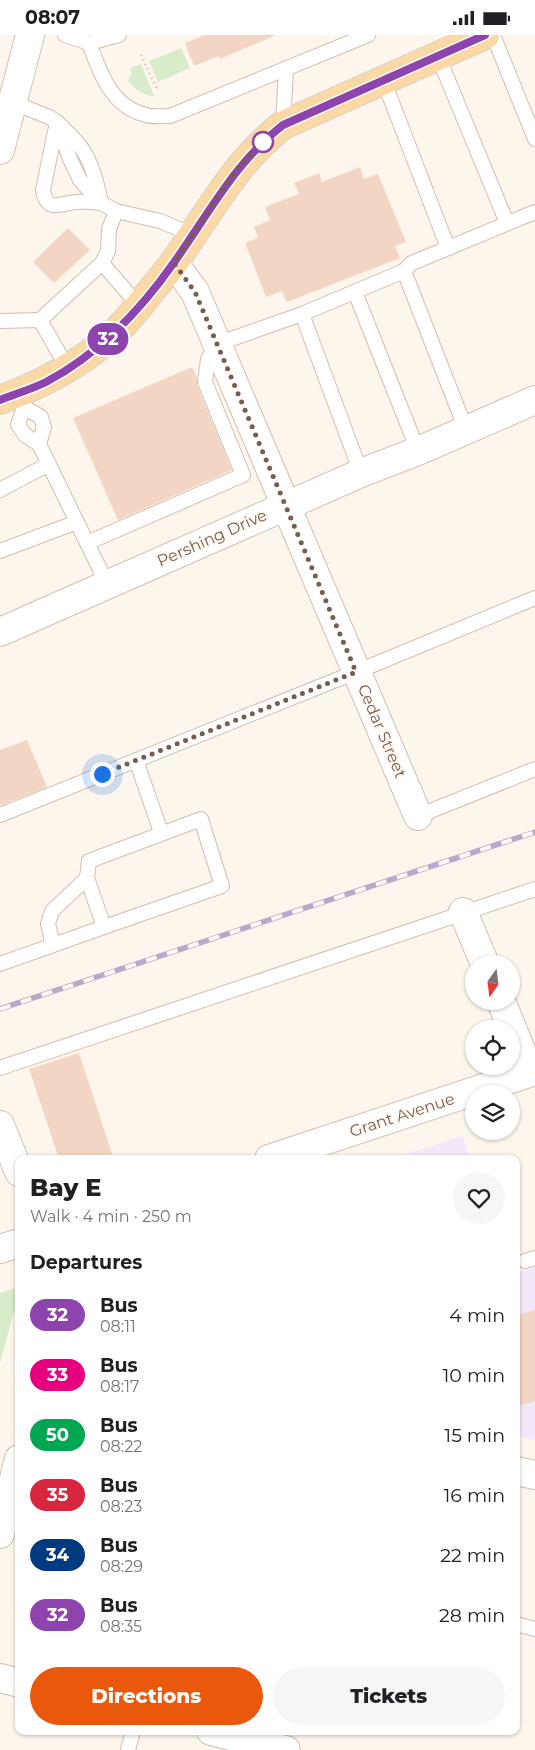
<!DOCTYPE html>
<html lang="en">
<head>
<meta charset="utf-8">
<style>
  :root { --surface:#fff; --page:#f6f6f6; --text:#202124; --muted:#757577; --accent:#ea580c }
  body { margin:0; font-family:Montserrat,sans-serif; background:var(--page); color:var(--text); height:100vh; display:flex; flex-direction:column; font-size:19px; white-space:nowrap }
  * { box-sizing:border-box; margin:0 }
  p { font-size:16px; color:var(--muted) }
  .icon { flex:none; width:28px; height:28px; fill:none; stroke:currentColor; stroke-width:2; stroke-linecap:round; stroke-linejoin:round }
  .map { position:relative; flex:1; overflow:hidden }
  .panel { position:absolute; left:15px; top:1120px; width:505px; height:580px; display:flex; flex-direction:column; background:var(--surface); border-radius:10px; box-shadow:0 1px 4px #0004 }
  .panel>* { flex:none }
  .badge { padding:0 10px; border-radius:16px; font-size:18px; line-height:32px }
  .needle { width:32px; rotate:194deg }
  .buttons { position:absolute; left:465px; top:920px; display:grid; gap:10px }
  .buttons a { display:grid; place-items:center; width:55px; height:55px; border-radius:50%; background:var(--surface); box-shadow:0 1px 4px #0004; font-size:25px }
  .you { position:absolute; width:25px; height:25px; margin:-12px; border:4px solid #fff; border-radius:50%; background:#1a73e8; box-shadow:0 0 0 8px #1a73e833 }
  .map>.badge { position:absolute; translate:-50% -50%; box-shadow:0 0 0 2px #fff }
  h2 { padding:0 15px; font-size:19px; line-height:45px }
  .round { display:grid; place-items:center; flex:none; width:52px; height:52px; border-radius:26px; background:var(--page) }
  .overview { display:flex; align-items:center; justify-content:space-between; height:85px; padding:0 15px }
  h1 { font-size:24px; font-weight:800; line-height:38px }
  .cta { display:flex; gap:10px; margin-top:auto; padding:10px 15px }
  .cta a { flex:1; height:58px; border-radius:30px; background:var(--accent); color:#fff; font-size:20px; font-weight:800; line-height:58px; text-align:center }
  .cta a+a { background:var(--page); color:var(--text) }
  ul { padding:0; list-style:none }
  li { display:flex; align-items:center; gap:15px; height:60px; padding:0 15px }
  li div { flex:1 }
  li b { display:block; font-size:19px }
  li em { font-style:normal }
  li .badge { min-width:55px; font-weight:700; text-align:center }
  .status { display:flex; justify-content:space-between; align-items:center; height:35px; padding:0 25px; background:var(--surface); direction:ltr }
  .status svg { height:14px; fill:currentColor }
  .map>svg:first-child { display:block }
  .education { fill:#f3e8fa }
  .green { fill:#d8ecc9 }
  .building { fill:#f3d5c3 }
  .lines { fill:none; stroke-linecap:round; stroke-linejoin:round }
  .lane-casing { stroke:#d1beb0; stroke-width:16 }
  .street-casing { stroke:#d1beb0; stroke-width:30 }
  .secondary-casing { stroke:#d6c0b0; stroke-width:30 }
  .primary-casing { stroke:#dad1cd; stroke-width:30 }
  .path { stroke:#d9b8a5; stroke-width:3; stroke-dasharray:1 4; stroke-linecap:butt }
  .lane { stroke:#fff; stroke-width:14 }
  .street { stroke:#fff; stroke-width:28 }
  .secondary { stroke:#fff; stroke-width:28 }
  .primary { stroke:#fbd9a5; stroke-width:28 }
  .rail-casing { stroke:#b9a8c9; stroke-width:5.5 }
  .rail { stroke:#fffaf3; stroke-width:4; stroke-dasharray:11; stroke-linecap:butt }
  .line-casing { stroke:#fff; stroke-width:11 }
  .line { stroke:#8e44ad; stroke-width:8 }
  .walk { stroke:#7a5c4d; stroke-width:5; stroke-dasharray:0 9 }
  .stop-dot { fill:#fff; stroke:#8e44ad; stroke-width:2.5 }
  .labels { text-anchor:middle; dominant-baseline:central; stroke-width:4; stroke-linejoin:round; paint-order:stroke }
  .street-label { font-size:16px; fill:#7a5c4d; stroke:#fffaf3 }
</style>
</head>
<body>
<div class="status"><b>08:07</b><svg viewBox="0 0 49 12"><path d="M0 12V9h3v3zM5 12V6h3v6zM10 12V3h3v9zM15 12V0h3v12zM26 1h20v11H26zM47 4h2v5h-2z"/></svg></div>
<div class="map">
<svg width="535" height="1715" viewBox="0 0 535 1715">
  <rect width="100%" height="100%" fill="#fdf6ec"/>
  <g class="education">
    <polygon points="463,1101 470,1124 392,1124"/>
    <polygon points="535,1232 535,1405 516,1400 516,1238"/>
  </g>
  <g class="green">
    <polygon points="181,13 190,33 158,47 149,26"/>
    <path d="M141 29 154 61C141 60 135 54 128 45L132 39 130 33Z"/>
    <polygon points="19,1252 19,1258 0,1328 0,1258"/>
  </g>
  <g class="building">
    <polygon points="204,0 276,0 220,24 219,21 194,31 185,8"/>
    <polygon points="360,132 364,144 378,139 406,207 395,211 400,223 287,267 282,256 266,262 245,208 258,203 254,192 270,185 265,172 299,159 294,148 319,138 322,147"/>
    <polygon points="68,193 90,215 54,248 33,227"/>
    <polygon points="192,332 197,343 197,350 232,435 118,485 73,383"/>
    <polygon points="27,705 47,752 0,771 0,715"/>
    <polygon points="79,1018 112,1119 98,1124 59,1124 29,1034"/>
    <polygon points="535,1275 535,1366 516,1372 516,1281"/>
  </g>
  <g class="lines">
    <defs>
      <g id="lane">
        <polyline points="65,0 89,8 119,0"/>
        <polyline points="493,0 535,104"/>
        <path d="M89 8C100 37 111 72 146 80 153 82 162 81 170 81L368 0"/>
        <polyline points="438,21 507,188"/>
        <polyline points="383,44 448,213"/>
        <polyline points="12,67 49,82 57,87 70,124 80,145 101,168 116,176 160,186 193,200"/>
        <path d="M57 87C65 95 73 102 80 111 92 127 97 148 101 168 93 167 84 166 77 167 60 168 47 179 43 155Z"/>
        <polyline points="283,90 286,33"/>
        <polyline points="116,176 109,194 108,216 102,228 139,271"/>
        <polyline points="404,236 466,395"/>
        <polyline points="355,257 418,416"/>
        <polyline points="302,279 361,438"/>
        <polyline points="40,285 102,228"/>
        <polyline points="0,286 40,285 68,334"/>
        <polyline points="21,366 24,372 41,382 44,392 39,409"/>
        <polyline points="24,372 18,390 25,400 39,409 107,549"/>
        <polyline points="0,455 49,429"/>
        <polyline points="87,508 243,440 205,347 208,324 217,309 302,279 404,236 412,228 535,177"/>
        <polyline points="0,516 77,487"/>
        <polyline points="136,725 161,797"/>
        <polyline points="0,780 356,637 535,563"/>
        <polyline points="418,781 535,734"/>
        <polyline points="87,843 89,826 201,784 222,851 104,892"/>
        <polyline points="0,929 104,892 87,843 52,876 48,889 53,910"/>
        <polyline points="0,1033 535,854"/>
        <polyline points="525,1226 535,1223"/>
        <polyline points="516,1589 535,1594"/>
        <polyline points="128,1715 133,1696"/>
      </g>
      <g id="street">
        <polyline points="174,228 195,257 418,781"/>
        <polyline points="463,877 485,929"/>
        <polyline points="501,966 530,1037"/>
        <polyline points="0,1090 19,1137"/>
        <polyline points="516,1436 535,1440"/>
        <polyline points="0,1499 19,1424"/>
        <polyline points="0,1643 19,1648"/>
        <polyline points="211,1696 286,1715"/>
      </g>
      <g id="secondary">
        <polyline points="0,115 30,0"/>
        <polyline points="0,597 361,438 418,416 535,365"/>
        <polyline points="269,1124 535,1036"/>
        <polyline points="0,1214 19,1208"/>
      </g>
      <path id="primary" d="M0 365C40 350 76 332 108 304 125 290 138 272 151 256 159 246 168 236 175 226 209 178 236 126 283 90L485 0"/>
    </defs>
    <use href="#lane" class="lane-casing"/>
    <use href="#street" class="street-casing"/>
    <use href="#secondary" class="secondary-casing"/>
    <use href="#primary" class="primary-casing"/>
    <polyline class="path" points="141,20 158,56"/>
    <use href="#lane" class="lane"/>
    <use href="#street" class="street"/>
    <use href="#secondary" class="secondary"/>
    <use href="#primary" class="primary"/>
    <defs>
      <polyline id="rail" points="0,974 535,797"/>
    </defs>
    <use href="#rail" class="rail-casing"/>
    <use href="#rail" class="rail"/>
  </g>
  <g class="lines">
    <defs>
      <path id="line" d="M0 365C15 359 32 354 46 347 99 319 141 275 175 226 209 178 236 126 283 90L485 0"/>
    </defs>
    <use href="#line" class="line-casing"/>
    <use href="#line" class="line"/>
    <polyline class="walk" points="102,739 356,637 195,257 174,228 236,135 267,103 263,107"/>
  </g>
  <circle class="stop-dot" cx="263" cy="107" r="10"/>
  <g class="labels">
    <g class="street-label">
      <text transform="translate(212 503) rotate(-24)">Pershing Drive</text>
      <text transform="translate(382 696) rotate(67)">Cedar Street</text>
      <text transform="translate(402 1080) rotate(-18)">Grant Avenue</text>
    </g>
  </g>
</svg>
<div class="buttons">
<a><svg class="needle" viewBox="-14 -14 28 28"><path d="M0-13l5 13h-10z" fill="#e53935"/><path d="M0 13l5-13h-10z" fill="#757577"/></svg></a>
<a><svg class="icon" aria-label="locate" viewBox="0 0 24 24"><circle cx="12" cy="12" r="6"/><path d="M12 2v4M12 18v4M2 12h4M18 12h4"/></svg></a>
<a><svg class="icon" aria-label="layers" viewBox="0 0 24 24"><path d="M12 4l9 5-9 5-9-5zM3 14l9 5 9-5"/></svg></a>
</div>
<div class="you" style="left:102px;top:739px"></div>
<b class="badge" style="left:108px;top:304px;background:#8e44ad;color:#fff">32</b>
<section class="panel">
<div class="overview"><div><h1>Bay E</h1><p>Walk · 4 min · 250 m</p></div><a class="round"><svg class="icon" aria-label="heart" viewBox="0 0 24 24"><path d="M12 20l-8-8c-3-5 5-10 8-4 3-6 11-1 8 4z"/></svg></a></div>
<h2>Departures</h2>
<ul>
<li><span class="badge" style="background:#8e44ad;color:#fff">32</span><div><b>Bus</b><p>08:11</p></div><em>4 min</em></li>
<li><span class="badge" style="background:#e6007e;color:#fff">33</span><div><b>Bus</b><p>08:17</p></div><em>10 min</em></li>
<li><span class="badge" style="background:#00a651;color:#fff">50</span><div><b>Bus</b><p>08:22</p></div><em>15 min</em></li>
<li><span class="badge" style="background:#d7263d;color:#fff">35</span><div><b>Bus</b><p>08:23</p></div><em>16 min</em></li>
<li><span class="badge" style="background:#003b80;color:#fff">34</span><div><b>Bus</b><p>08:29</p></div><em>22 min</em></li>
<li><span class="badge" style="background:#8e44ad;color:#fff">32</span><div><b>Bus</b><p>08:35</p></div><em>28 min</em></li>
</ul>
<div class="cta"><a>Directions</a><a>Tickets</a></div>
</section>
</div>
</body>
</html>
